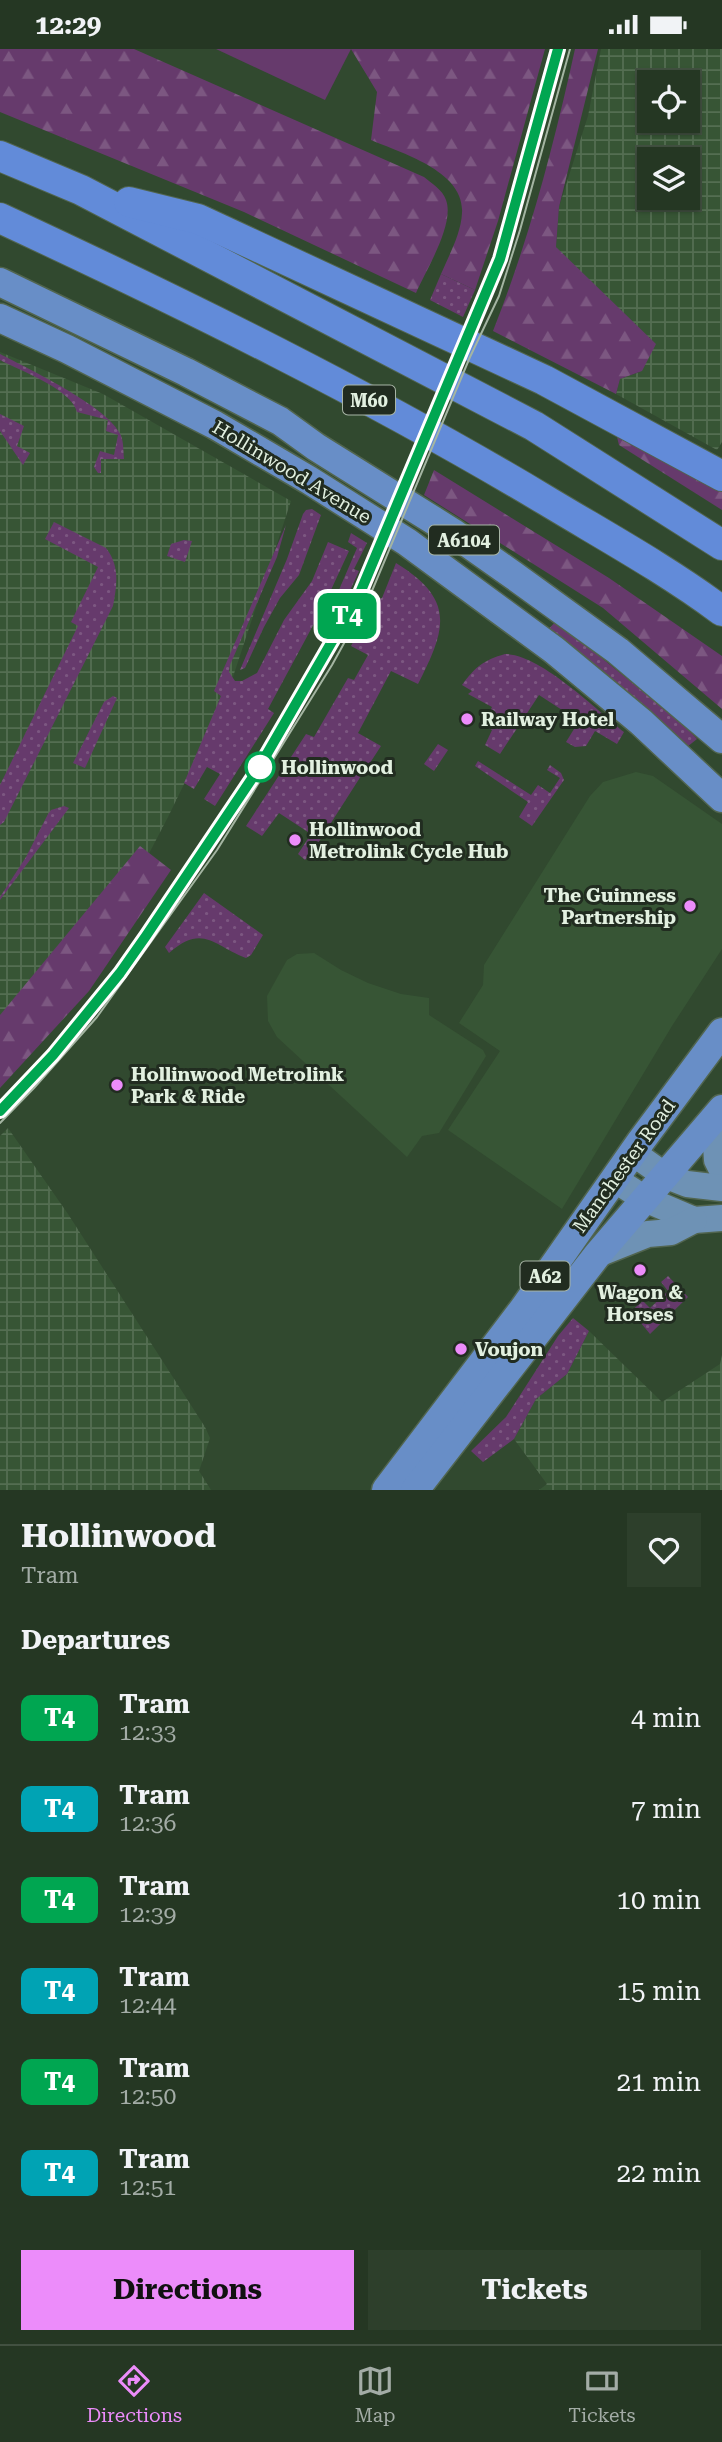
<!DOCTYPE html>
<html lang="en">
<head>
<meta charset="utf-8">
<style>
  :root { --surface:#253723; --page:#2d3f2b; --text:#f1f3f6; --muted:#a3aca6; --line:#425141; --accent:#ec8cfa }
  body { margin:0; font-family:"Roboto Serif",serif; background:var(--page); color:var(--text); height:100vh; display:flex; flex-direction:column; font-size:26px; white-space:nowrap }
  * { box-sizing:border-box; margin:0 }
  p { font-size:23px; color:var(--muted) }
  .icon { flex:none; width:38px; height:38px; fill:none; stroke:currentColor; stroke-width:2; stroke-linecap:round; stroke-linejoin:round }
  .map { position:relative; height:1441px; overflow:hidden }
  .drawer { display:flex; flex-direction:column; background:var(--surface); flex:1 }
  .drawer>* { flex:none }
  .badge { padding:0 14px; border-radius:10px; font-size:24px; line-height:46px }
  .controls { position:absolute; left:637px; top:21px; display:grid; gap:14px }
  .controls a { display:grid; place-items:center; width:63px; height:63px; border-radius:0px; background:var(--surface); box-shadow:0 2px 5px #0004,0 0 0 2px var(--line); font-size:35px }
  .map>.badge { position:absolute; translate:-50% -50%; box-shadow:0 0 0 4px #fff }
  h2 { padding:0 21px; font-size:26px; line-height:63px }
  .round { display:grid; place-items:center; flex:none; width:74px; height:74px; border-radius:0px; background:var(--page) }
  .headline { display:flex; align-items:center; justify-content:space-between; height:119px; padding:0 21px }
  h1 { font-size:33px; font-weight:700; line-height:52px }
  .primary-button { display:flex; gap:14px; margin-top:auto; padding:14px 21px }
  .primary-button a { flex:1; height:80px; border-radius:0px; background:var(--accent); color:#111; font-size:28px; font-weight:700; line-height:80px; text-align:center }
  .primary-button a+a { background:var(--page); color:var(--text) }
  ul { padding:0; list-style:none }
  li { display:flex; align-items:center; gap:21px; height:91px; padding:0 21px }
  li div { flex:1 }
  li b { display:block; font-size:26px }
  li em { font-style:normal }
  li .badge { min-width:77px; font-weight:700; text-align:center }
  .status { display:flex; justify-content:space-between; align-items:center; height:49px; padding:0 35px; background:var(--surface); direction:ltr }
  .status svg { height:19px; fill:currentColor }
  .menu { display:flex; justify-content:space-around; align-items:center; height:98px; border-top:2px solid var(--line); background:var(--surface); font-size:19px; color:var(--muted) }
  .menu a { display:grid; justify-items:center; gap:4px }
  .menu .on { color:var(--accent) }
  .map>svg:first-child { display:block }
  .built { fill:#375535 }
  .industrial { fill:url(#industrial-grid); fill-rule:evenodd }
  .grass { fill:url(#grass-dots) }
  .forest { fill:url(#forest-firs) }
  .park { fill:#663a6c }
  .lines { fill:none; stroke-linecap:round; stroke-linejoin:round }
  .primary-casing { stroke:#51654f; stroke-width:29 }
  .trunk-casing { stroke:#51654f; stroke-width:31 }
  .motorway-casing { stroke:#51654f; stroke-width:32 }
  .primary { stroke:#6e92b5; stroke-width:26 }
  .trunk { stroke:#688ec7; stroke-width:28 }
  .motorway { stroke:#628bd9; stroke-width:30 }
  .tram { stroke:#a4b5a2; stroke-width:2 }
  .line-casing { stroke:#fff; stroke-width:16 }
  .line { stroke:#00a651; stroke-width:10 }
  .poi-dot { fill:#ec8cfa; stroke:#212c20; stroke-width:2.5 }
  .stop-dot { fill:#fff; stroke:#00a651; stroke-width:3.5 }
  .labels { text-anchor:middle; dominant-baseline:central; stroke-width:6; stroke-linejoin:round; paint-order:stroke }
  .shield { fill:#212c20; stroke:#a8b5a6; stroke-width:2 }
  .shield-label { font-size:18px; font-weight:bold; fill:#e2f0e0 }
  .street-label { font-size:19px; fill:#e2f0e0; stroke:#212c20 }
  .poi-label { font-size:19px; font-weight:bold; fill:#e2f0e0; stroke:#212c20; text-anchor:start }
  .stop-label { font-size:19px; font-weight:bold; fill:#e2f0e0; stroke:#212c20; text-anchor:start }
</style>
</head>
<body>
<div class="status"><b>12:29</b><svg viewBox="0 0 49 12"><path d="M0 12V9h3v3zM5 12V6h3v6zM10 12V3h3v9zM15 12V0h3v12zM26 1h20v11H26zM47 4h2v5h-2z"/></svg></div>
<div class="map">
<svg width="722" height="1441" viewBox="0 0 722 1441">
  <defs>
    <pattern id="industrial-grid" width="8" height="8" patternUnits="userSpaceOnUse" patternTransform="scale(1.75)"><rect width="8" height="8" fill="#375535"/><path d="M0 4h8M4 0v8" fill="none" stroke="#546e52"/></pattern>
    <pattern id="grass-dots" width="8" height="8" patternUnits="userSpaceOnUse" patternTransform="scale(1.75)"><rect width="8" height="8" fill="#663a6c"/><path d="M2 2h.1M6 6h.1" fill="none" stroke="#7c5781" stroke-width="1.8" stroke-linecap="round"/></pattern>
    <pattern id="forest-firs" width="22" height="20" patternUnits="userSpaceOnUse" patternTransform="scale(1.75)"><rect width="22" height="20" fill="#663a6c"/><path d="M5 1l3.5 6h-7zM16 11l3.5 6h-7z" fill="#7c5781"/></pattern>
  </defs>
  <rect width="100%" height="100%" fill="#31492f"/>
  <g class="built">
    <polygon points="636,723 653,727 722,775 722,900 672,977 562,1160 448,1081 500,1002 459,974 483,936 484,916 590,747 603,733"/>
    <polygon points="314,904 341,921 368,934 401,945 429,949 429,966 483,1001 486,1007 439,1084 422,1087 407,1108 277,988 268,972 267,947 287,911 297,905"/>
  </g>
  <g class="industrial">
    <path d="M601 0H722V393L717 401 616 345 620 330 640 323 556 198 559 158 588 67ZM649 33H688V72H649ZM649 110H688V149H649Z"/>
    <polygon points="0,303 103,345 291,452 226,649 168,768 95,908 0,1006"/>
    <polygon points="8,1079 68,1165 205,1378 210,1389 199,1422 211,1441 0,1441 0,1087"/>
    <polygon points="589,1282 662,1353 720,1315 722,1306 722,1441 539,1441 547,1435 514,1390 536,1350 567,1325"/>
  </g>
  <g class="grass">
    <polygon points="441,225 475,241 463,268 430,251"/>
    <path d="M0 305C29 320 104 356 119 383 124 390 123 401 124 410H101V424H98L94 418 100 402 114 406 118 386 106 382 108 371 77 363C71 340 21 322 0 311Z"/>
    <polygon points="0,365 24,377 17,397 30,404 23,416 0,382"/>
    <polygon points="312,460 321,466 299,526 280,549 264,578 245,619 240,621 287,510 303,465 306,461"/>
    <path d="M54 473 106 499C120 517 117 536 113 557L4 773 0 776V736L78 577 71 573 98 518 45 490Z"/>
    <polygon points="286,476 277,508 230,616 229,623 235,632 242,632 257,624 284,571 312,532 328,493 349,502 324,556 268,660 274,664 215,757 204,750 220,725 207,718 194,740 184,734 221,647 214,642"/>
    <polygon points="351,484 367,494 354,520 359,522 328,589 320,585 357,499 348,493"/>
    <polygon points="184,491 192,492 185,513 167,507 171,495"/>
    <path d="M396 514C456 551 446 580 418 635L391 622 358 684 381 697 368 717 362 714 356 724 361 727 313 802 305 811 298 805 311 785 279 764 262 787 246 777 306 685 314 688 348 629 354 631 368 606 351 597 376 550 382 549Z"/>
    <polygon points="556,572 683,675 697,690 687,698 547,582"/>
    <path d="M505 605C540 605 596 660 624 683L617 695 595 682 586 697 575 698 566 693 579 672 539 646 500 705 485 696 492 681 483 676 492 658 468 645 472 642 462 636C475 618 484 611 505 605Z"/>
    <polygon points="113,647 117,649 85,719 73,714 104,653"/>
    <polygon points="438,695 448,701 434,722 424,715"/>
    <polygon points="478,712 531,746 538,736 550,744 560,729 547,721 550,716 561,724 564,731 532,777 519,768 528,753 475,717"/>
    <polygon points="64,757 69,759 0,851 0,848 26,808 48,765 51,761"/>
    <path d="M204 844 263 886 251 906 246 909C214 897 203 874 169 904L165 898Z"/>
    <polygon points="668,1227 688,1248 650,1285 631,1262 643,1252 650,1259 668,1242 661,1233"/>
    <polygon points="573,1269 589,1282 567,1325 536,1350 514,1390 483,1413 471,1402 506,1368 558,1287"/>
  </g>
  <g class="forest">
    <path d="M0 0H134L424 128C431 134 443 141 446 151 455 175 426 221 416 244L244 163 0 63Z"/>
    <path d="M351 0H545L498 172 475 241 441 225C449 206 461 185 462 164 465 122 401 104 371 91L377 43Z"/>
    <path d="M575 0H598L559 158 556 198 656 295 642 322 620 330 616 345 493 282C529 191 554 96 575 0Z"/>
    <polygon points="617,388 722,442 722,461 619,396"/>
    <polygon points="434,421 609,529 722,607 722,660 603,559 424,446"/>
    <polygon points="140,797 171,821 89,942 0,1039 0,966"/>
  </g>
  <polygon class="park" points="216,0 351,0 325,51"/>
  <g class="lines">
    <defs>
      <g id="primary">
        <polyline points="714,1069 717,1111 722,1121"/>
        <polyline points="633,1104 664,1126 687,1135 722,1139"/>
        <polyline points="614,1130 645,1150 694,1171 722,1169"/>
        <polyline points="598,1205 648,1185 671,1183 694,1171"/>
      </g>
      <g id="trunk">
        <polyline points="0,233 186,323 280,372 316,398 452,483 513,526 618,602 722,690"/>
        <polyline points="0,269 67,300 215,376 309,431 407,493 554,601 641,673 722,749"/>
        <polyline points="386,1441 524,1259 641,1092 722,983"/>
        <polyline points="415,1441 598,1205 722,1060"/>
      </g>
      <g id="motorway">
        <polyline points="0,107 81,141 534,377 722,496"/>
        <polyline points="129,153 198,170 544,331 722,427"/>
        <path d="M0 169C187 256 370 346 547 452 605 487 667 521 722 562"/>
      </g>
    </defs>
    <use href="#primary" class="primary-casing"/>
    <use href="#trunk" class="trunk-casing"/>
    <use href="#motorway" class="motorway-casing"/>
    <use href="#primary" class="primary"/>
    <use href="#trunk" class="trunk"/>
    <use href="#motorway" class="motorway"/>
    <g class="tram">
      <polyline points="551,33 558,0"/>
      <polyline points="468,289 500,210 538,77"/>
      <polyline points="307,638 360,544 398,453"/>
      <polyline points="0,1074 34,1039 97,968 217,801 332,616 369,549 470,308 499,247 520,181 570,0"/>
    </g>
  </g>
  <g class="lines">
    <defs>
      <polyline id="line" points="0,1062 53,1006 120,924 146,887 257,722 360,544 500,210 558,0"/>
    </defs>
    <use href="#line" class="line-casing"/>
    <use href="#line" class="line"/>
  </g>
  <g class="poi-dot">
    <circle cx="467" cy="670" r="7"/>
    <circle cx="295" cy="791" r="7"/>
    <circle cx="690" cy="857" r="7"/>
    <circle cx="117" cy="1036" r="7"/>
    <circle cx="640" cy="1221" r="7"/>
    <circle cx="461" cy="1300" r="7"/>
  </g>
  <circle class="stop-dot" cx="260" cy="718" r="14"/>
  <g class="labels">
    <g class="shield">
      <rect x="343" y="336.5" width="52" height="29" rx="5"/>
      <rect x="429" y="476.5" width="70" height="29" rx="5"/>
      <rect x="520.5" y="1212.5" width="49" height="29" rx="5"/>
    </g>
    <g class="shield-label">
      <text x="369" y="351">M60</text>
      <text x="464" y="491">A6104</text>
      <text x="545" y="1227">A62</text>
    </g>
    <g class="street-label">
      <text transform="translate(292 423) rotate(31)">Hollinwood Avenue</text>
      <text transform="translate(624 1117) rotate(-54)">Manchester Road</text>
    </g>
    <g class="poi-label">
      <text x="481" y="670">Railway Hotel</text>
      <text x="309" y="780">Hollinwood<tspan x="309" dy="22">Metrolink Cycle Hub</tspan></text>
      <text x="676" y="846" text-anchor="end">The Guinness<tspan x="676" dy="22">Partnership</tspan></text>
      <text x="131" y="1025">Hollinwood Metrolink<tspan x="131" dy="22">Park &amp; Ride</tspan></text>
      <text x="640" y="1243" text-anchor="middle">Wagon &amp;<tspan x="640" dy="22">Horses</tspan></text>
      <text x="475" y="1300">Voujon</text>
    </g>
    <g class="stop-label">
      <text x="281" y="718">Hollinwood</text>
    </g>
  </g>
</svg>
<div class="controls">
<a><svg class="icon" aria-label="locate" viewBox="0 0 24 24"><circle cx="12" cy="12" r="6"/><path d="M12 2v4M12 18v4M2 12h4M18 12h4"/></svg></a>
<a><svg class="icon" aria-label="layers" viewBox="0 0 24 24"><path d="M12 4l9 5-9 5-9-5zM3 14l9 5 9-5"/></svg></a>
</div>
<b class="badge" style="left:347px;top:567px;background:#00a651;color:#fff">T4</b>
</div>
<section class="drawer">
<div class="headline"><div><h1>Hollinwood</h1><p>Tram</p></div><a class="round"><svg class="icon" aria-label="heart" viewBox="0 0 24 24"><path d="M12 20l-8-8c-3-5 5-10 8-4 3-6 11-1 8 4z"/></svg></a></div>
<h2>Departures</h2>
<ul>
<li><span class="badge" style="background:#00a651;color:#fff">T4</span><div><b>Tram</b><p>12:33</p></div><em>4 min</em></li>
<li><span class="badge" style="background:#00a3b4;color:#fff">T4</span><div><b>Tram</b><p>12:36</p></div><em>7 min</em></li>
<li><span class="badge" style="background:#00a651;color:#fff">T4</span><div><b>Tram</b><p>12:39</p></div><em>10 min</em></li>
<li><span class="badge" style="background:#00a3b4;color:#fff">T4</span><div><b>Tram</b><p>12:44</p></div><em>15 min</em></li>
<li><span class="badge" style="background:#00a651;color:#fff">T4</span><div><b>Tram</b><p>12:50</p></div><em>21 min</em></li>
<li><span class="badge" style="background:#00a3b4;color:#fff">T4</span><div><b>Tram</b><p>12:51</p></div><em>22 min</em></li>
</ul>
<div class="primary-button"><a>Directions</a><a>Tickets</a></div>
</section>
<nav class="menu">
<a class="on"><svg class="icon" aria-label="directions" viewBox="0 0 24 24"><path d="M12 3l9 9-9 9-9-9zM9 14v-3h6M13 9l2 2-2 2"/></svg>Directions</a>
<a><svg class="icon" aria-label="map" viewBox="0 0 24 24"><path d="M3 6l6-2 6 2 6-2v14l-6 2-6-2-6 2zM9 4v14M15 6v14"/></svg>Map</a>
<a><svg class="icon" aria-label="tickets" viewBox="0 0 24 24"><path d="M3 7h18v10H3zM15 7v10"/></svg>Tickets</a>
</nav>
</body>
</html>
